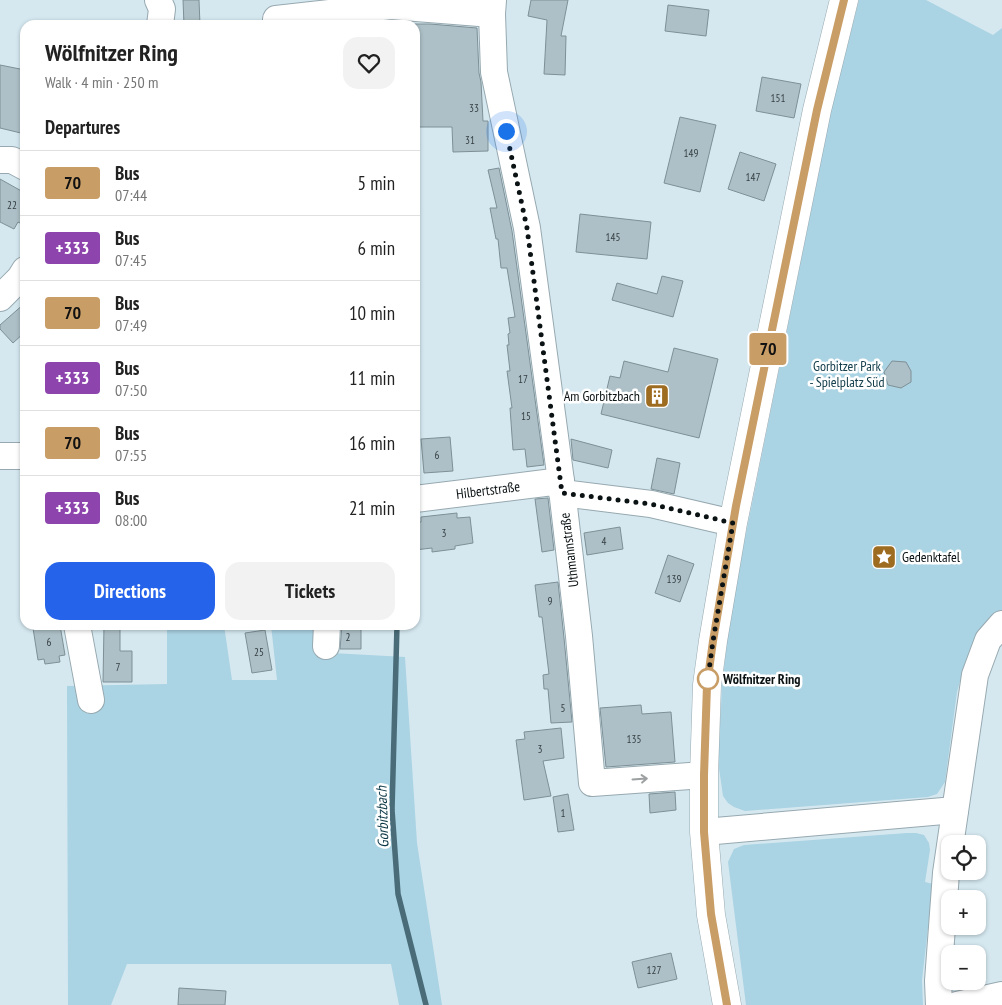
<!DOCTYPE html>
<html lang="en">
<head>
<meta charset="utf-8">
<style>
  :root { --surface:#fff; --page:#f2f2f2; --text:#222; --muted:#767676; --line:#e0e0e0; --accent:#2563eb }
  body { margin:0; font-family:"PT Sans Narrow",sans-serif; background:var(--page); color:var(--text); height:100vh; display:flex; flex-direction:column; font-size:19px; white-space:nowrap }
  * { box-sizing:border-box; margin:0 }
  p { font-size:16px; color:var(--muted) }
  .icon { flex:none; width:28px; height:28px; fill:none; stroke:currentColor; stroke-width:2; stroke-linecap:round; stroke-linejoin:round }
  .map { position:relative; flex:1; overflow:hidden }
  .panel { position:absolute; left:20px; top:20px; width:400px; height:610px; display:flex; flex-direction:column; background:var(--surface); border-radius:15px; box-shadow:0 1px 4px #0004 }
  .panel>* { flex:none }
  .badge { padding:0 10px; border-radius:4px; font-size:18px; line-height:32px }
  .buttons { position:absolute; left:941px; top:835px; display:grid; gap:10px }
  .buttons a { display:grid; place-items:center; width:45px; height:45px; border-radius:10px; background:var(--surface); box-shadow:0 1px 4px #0004; font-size:25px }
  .you { position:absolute; width:25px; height:25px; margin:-12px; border:4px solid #fff; border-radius:50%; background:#1a73e8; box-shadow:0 0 0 8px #1a73e833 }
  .map>.badge { position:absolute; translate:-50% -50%; box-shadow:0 0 0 2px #fff }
  h2 { padding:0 25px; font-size:19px; line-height:45px }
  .round { display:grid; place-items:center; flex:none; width:52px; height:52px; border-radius:15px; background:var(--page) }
  .summary { display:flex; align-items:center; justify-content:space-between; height:85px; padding:0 25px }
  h1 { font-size:24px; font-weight:700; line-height:38px }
  .cta { display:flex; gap:10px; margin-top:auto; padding:10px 25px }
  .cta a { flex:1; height:58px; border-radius:15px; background:var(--accent); color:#fff; font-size:20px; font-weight:700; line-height:58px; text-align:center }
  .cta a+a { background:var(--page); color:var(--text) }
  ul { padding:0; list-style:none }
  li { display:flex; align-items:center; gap:15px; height:65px; padding:0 25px; border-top:1px solid var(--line) }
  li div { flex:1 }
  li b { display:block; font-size:19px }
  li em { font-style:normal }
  li .badge { min-width:55px; font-weight:700; text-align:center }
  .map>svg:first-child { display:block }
  .green { fill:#aad3e3 }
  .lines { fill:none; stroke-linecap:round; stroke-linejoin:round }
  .stream { stroke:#496c78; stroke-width:5.5 }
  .building { fill:#adc0c7; stroke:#7e9096 }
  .minor-casing { stroke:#97a9b0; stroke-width:28 }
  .major-casing { stroke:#97a9b0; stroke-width:29 }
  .minor { stroke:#fff; stroke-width:26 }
  .major { stroke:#fff; stroke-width:28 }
  .oneway { stroke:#9da0a1 }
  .line-casing { stroke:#fff; stroke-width:11 }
  .line { stroke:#c99d66; stroke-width:8 }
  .walk { stroke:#0b1214; stroke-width:5; stroke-dasharray:0 9 }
  .stop-dot { fill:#fff; stroke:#c99d66; stroke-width:2.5 }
  .labels { text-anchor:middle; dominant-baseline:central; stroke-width:5; stroke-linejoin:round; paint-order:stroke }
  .number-label { font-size:11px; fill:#343e41 }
  .park-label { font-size:14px; fill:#16404e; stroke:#fff }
  .poi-label { font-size:14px; fill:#0b1214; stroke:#fff; text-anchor:end }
  .street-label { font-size:14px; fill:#0b1214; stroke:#fff }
  .stop-label { font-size:14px; font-weight:bold; fill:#0b1214; stroke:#fff; text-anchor:start }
  .water-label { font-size:15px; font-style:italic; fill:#0c3745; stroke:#fff }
</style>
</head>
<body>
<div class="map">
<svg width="1002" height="1005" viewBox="0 0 1002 1005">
  <rect width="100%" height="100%" fill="#d5e8f0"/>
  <g class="green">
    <polygon points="859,0 926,0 993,35 1002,28 1002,614 963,671 957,692 945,782 937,794 928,797 745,811 734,807 728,803 723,796 718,761 722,687 730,613 832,106"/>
    <polygon points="167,625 224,625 232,680 277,680 271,625 327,625 332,653 405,657 417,843 442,1005 399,1005 391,964 127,964 111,1005 68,1005 67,686 167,684"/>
    <polygon points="907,833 916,833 924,835 929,843 930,850 925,882 933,884 922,980 923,1005 746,1005 728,862 734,849 744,845"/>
  </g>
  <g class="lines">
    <polyline class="stream" points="397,625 392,810 398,894 426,1005"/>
  </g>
  <g class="building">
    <polygon points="183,0 199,0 200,25 184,25"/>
    <polygon points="531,0 568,0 561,36 566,36 565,75 544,74 547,20 528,16"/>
    <polygon points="668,5 709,10 706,36 665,31"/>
    <polygon points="415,24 430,24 477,28 479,73 481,82 483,121 488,121 488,151 453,152 452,127 415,127"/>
    <polygon points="0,65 25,70 25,134 0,128"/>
    <polygon points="762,77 801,84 794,118 756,111"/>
    <polygon points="680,117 716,125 700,192 664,183"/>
    <polygon points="740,152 776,164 764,201 728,189"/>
    <polygon points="499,168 512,231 544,465 527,467 525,449 513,450 510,408 512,408 507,371 510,371 507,345 509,345 508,334 510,333 508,318 515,317 507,268 501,268 498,239 496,239 490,208 497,208 488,170"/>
    <polygon points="0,179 25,193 25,214 20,223 18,222 14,229 0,222"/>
    <polygon points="580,214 651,222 647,259 576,252"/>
    <polygon points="662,276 683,281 673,317 612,300 617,283 657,294"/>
    <polygon points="25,303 25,332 13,343 0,329 0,325"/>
    <polygon points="674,348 718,359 699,438 601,414 610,376 620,378 624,361 668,372"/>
    <polygon points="892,361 906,362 911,371 911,382 901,388 888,385 884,372"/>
    <polygon points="450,437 453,471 424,473 421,439"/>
    <polygon points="571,439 612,450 608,468 573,460"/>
    <polygon points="657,458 680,463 674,494 651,489"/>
    <polygon points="548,498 554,550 542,552 535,499"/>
    <polygon points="457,513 457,518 470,517 473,543 455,546 455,549 432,552 432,548 415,550 415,523 421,522 421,517"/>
    <polygon points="620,527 623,549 587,555 584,533"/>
    <polygon points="668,555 694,564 680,602 655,593"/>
    <polygon points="558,582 564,638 572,722 551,723 548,689 544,689 543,675 549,674 542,617 539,617 535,585"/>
    <polygon points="54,625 60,625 65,655 59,656 60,662 45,664 44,659 38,660 33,628"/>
    <polygon points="104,625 120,625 120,651 132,651 132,682 103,682"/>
    <polygon points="342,625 361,625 361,649 340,649"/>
    <polygon points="265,630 272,670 252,673 245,633"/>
    <polygon points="641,705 642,714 671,712 675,762 606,767 600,708"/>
    <polygon points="561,728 564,758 543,761 551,796 524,800 516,740 525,739 524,732"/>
    <polygon points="675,792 676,810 650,813 649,794"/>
    <polygon points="568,794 574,830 558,832 553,797"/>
    <polygon points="671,953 677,979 638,988 632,962"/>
    <polygon points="179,988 226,991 225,1005 178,1005"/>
  </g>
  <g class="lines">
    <defs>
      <g id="minor">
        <polyline points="158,0 162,9 160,25"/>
        <polyline points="493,0 492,14 494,72 527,228 561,481 579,636 592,783 704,775"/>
        <polyline points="276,19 391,6 492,14"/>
        <polyline points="0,160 12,160 25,167"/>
        <polyline points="0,298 20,278 25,270"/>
        <polyline points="0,456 25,456"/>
        <polyline points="562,493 651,504 733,523"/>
        <polyline points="415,499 561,481"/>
        <polyline points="77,625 91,700"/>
        <polyline points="326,646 327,625"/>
        <polyline points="704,832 955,810"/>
        <polyline points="939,1005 938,981 946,873 975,675 988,640 1002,624"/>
        <polyline points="957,1005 1002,995"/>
      </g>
      <polyline id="major" points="727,1005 711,915 704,832 704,775 707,685 713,641 733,523 817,110 844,0"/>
    </defs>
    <use href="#minor" class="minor-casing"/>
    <use href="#major" class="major-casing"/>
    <use href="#minor" class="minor"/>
    <use href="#major" class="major"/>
  </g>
  <defs><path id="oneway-shaft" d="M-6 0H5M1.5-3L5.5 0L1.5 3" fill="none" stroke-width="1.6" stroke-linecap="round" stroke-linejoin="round" transform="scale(1.25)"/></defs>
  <use class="oneway" href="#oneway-shaft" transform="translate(640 779) rotate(-4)"/>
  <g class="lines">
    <defs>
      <polyline id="line" points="727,1005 711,914 704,832 704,775 707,685 713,641 736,506 817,110 844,0"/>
    </defs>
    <use href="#line" class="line-casing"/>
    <use href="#line" class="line"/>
    <polyline class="walk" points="506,131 527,228 562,493 651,504 733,523 713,641 707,685 708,679"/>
  </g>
  <defs>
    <symbol id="building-square" viewBox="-11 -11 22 22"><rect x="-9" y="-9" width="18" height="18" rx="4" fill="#9e6c21" stroke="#fff"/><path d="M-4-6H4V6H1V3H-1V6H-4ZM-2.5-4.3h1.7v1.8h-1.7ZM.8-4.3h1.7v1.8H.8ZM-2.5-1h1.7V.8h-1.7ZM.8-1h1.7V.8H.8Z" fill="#fff"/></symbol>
    <symbol id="sight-square" viewBox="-11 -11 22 22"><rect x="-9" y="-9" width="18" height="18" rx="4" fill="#9e6c21" stroke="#fff"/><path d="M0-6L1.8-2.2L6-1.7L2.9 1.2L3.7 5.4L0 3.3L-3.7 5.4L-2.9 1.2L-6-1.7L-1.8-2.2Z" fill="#fff"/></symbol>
  </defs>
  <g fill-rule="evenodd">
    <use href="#building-square" x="643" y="382" width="28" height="28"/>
    <use href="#sight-square" x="870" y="543" width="28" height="28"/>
  </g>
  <circle class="stop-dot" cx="708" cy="679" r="10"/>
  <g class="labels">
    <g class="number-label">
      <text x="778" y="98">151</text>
      <text x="474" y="108">33</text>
      <text x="470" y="140">31</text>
      <text x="691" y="153">149</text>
      <text x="753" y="177">147</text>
      <text x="12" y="205">22</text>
      <text x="613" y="237">145</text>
      <text x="523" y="379">17</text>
      <text x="526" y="416">15</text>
      <text x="437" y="455">6</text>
      <text x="444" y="533">3</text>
      <text x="604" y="541">4</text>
      <text x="674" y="579">139</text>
      <text x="550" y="601">9</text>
      <text x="348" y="637">2</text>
      <text x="49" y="642">6</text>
      <text x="259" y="652">25</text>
      <text x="118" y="667">7</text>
      <text x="563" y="708">5</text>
      <text x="634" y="739">135</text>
      <text x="540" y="749">3</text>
      <text x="563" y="813">1</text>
      <text x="654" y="970">127</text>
    </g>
    <g class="park-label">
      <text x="847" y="366">Gorbitzer Park<tspan x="847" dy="16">- Spielplatz Süd</tspan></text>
    </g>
    <g class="poi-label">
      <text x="640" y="396">Am Gorbitzbach</text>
      <text x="902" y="557" text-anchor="start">Gedenktafel</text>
    </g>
    <g class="street-label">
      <text transform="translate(488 490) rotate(-7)">Hilbertstraße</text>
      <text transform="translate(569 550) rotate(-97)">Uthmannstraße</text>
    </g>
    <g class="stop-label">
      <text x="723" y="679">Wölfnitzer Ring</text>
    </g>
    <g class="water-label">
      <text transform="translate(382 817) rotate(-92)">Gorbitzbach</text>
    </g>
  </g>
</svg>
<div class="buttons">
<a><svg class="icon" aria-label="locate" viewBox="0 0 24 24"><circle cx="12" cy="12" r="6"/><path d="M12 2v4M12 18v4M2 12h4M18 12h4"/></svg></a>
<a>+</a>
<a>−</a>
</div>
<div class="you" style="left:506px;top:131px"></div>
<b class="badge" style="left:768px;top:349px;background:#c99d66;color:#111">70</b>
<section class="panel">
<div class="summary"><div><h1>Wölfnitzer Ring</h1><p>Walk · 4 min · 250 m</p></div><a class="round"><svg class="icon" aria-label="heart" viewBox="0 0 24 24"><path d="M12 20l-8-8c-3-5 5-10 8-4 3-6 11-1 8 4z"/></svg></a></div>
<h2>Departures</h2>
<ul>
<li><span class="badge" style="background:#c99d66;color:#111">70</span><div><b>Bus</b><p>07:44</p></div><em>5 min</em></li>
<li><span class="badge" style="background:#8e44ad;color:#fff">+333</span><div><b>Bus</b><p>07:45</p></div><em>6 min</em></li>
<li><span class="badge" style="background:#c99d66;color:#111">70</span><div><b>Bus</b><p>07:49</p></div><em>10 min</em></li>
<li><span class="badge" style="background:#8e44ad;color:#fff">+333</span><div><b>Bus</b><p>07:50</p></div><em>11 min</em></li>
<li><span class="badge" style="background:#c99d66;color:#111">70</span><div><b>Bus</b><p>07:55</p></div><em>16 min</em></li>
<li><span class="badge" style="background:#8e44ad;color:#fff">+333</span><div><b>Bus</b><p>08:00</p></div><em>21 min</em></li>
</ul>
<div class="cta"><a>Directions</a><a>Tickets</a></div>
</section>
</div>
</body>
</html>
